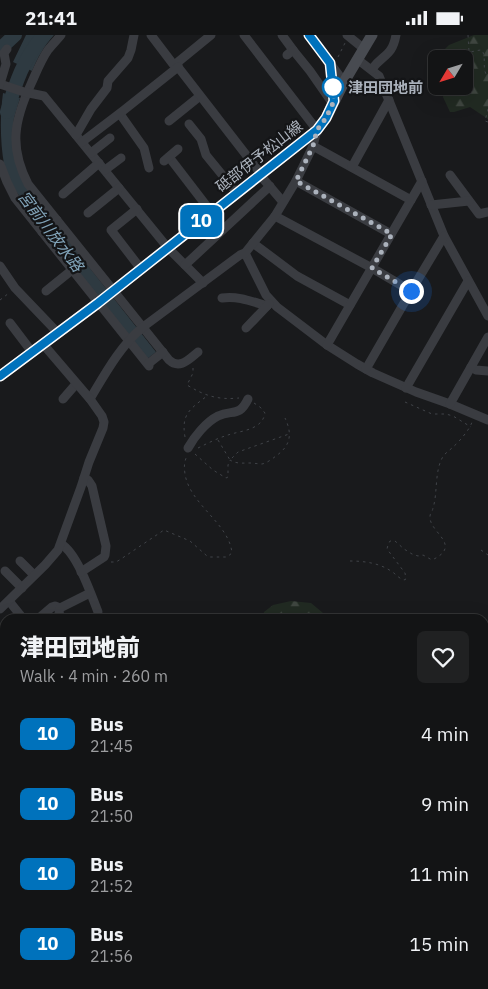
<!DOCTYPE html>
<html lang="en">
<head>
<meta charset="utf-8">
<style>
  :root { --surface:#131415; --page:#202122; --text:#f1f3f6; --muted:#9d9ea0; --line:#323334 }
  body { margin:0; font-family:"IBM Plex Sans","Noto Sans JP",sans-serif; background:var(--page); color:var(--text); height:100vh; display:flex; flex-direction:column; font-size:19px; white-space:nowrap }
  * { box-sizing:border-box; margin:0 }
  p { font-size:16px; color:var(--muted) }
  .icon { flex:none; width:28px; height:28px; fill:none; stroke:currentColor; stroke-width:2; stroke-linecap:round; stroke-linejoin:round }
  .map { position:relative; flex:1; overflow:hidden }
  .panel { position:absolute; left:0px; top:579px; width:489px; height:376px; display:flex; flex-direction:column; background:var(--surface); border-radius:15px 15px 0 0; box-shadow:0 5px 20px #0002,0 0 0 1px var(--line) }
  .panel>* { flex:none }
  .badge { padding:0 10px; border-radius:8px; font-size:18px; line-height:32px }
  .needle { width:32px; rotate:232deg }
  .controls { position:absolute; left:428px; top:15px; display:grid; gap:10px }
  .controls a { display:grid; place-items:center; width:45px; height:45px; border-radius:8px; background:var(--surface); box-shadow:0 5px 20px #0002,0 0 0 1px var(--line); font-size:25px }
  .you { position:absolute; width:25px; height:25px; margin:-12px; border:4px solid #fff; border-radius:50%; background:#1a73e8; box-shadow:0 0 0 8px #1a73e833 }
  .map>.badge { position:absolute; translate:-50% -50%; box-shadow:0 0 0 2px #fff }
  .round { display:grid; place-items:center; flex:none; width:52px; height:52px; border-radius:8px; background:var(--page) }
  .headline { display:flex; align-items:center; justify-content:space-between; height:85px; padding:0 20px }
  h1 { font-size:24px; font-weight:800; line-height:38px }
  ul { padding:0; list-style:none }
  li { display:flex; align-items:center; gap:15px; height:70px; padding:0 20px }
  li div { flex:1 }
  li b { display:block; font-size:19px }
  li em { font-style:normal }
  li .badge { min-width:55px; font-weight:700; text-align:center }
  .status { display:flex; justify-content:space-between; align-items:center; height:35px; padding:0 25px; background:var(--surface); direction:ltr }
  .status svg { height:14px; fill:currentColor }
  .map>svg:first-child { display:block }
  .forest { fill:url(#forest-firs) }
  .water { fill:#2e3a41 }
  .lines { fill:none; stroke-linecap:round; stroke-linejoin:round }
  .river { stroke:#2e3a41; stroke-width:14 }
  .path { stroke:#404348; stroke-width:1; stroke-dasharray:2.5 4; stroke-linecap:butt }
  .lane { stroke:#3a3c41; stroke-width:4.5 }
  .street { stroke:#3a3c41; stroke-width:9 }
  .secondary { stroke:#484b51; stroke-width:11 }
  .line-casing { stroke:#fff; stroke-width:11 }
  .line { stroke:#0072bc; stroke-width:8 }
  .walk { stroke:#abb2bc; stroke-width:5; stroke-dasharray:0 9 }
  .stop-dot { fill:#fff; stroke:#0072bc; stroke-width:2.5 }
  .labels { text-anchor:middle; dominant-baseline:central; stroke-width:4.5; stroke-linejoin:round; paint-order:stroke }
  .stop-label { font-size:15px; font-weight:bold; fill:#abb2bc; stroke:#141517; text-anchor:start }
  .street-label { font-size:15px; fill:#abb2bc; stroke:#141517 }
  .water-label { font-size:16px; font-style:italic; fill:#81a3b8; stroke:#141517 }
</style>
</head>
<body>
<div class="status"><b>21:41</b><svg viewBox="0 0 49 12"><path d="M0 12V9h3v3zM5 12V6h3v6zM10 12V3h3v9zM15 12V0h3v12zM26 1h20v11H26zM47 4h2v5h-2z"/></svg></div>
<div class="map">
<svg width="488" height="954" viewBox="0 0 488 954">
  <defs>
    <pattern id="forest-firs" width="22" height="20" patternUnits="userSpaceOnUse" patternTransform="scale(1.25)"><rect width="22" height="20" fill="#212a22"/><path d="M5 1l3.5 6h-7zM16 11l3.5 6h-7z" fill="#3f4640"/></pattern>
  </defs>
  <rect width="100%" height="100%" fill="#191a1c"/>
  <g class="forest">
    <polygon points="474,0 488,0 488,84 470,72 454,77 450,77 443,62 445,51 464,51 464,24 436,24 436,42 435,41 429,30 449,10"/>
    <polygon points="291,566 311,568 323,578 339,583 366,584 263,584 264,577 273,570"/>
    <polygon points="488,893 488,954 209,954 212,950 484,950 484,896"/>
  </g>
  <g class="water">
    <path d="M26 0H54C44 11 38 22 32 36L13 27Z"/>
    <path d="M3 58 20 63 14 83 12 105 33 161 156 317 147 324 14 154C10 146 6 137 4 129 0 107 0 80 3 58Z"/>
  </g>
  <g class="lines">
    <g class="river">
      <polyline points="0,14 15,0"/>
      <path d="M7 77C15 49 24 22 44 0"/>
    </g>
    <g class="path">
      <path d="M468 0 469 17C473 17 477 15 482 15 487 24 481 34 488 42"/>
      <polyline points="338,22 345,8"/>
      <polyline points="488,74 485,86 488,87"/>
      <polyline points="0,265 9,258"/>
      <path d="M193 333V338L187 350C205 361 218 365 239 363"/>
      <polyline points="405,367 432,379 446,379 453,381 471,392"/>
      <path d="M185 402C181 379 190 374 207 361"/>
      <polyline points="218,405 230,425 238,417 289,399"/>
      <path d="M198 413C208 408 218 403 228 400 237 397 248 396 256 391 261 388 264 384 265 378L260 372 254 368"/>
      <path d="M195 419 213 435 226 443 228 442V430L230 425C236 429 243 428 250 428 254 428 258 429 262 429 267 428 272 424 276 421 290 411 293 400 285 383"/>
      <polyline points="481,515 488,520"/>
      <path d="M350 526C364 526 379 528 391 536 396 539 398 543 404 545L406 544 405 538 387 514 388 510 390 506H395L404 514 412 519 418 521 423 520 432 525C464 510 428 497 430 481 431 476 432 478 433 473 438 458 434 434 444 420 447 417 450 415 453 412 459 407 470 394 472 387"/>
      <path d="M111 527H116L121 524 164 495 190 506 207 521 210 522H227L232 518C229 488 190 470 185 439 184 432 184 427 187 421"/>
      <polyline points="0,686 5,685"/>
      <polyline points="484,775 488,773"/>
      <polyline points="484,797 488,799"/>
    </g>
    <polyline class="lane" points="330,32 334,61"/>
    <g class="street">
      <path d="M61 0C57 5 52 10 48 15 41 25 36 38 31 49 14 86 9 112 28 149L169 325C180 335 189 324 198 317"/>
      <polyline points="151,0 173,29 178,32 178,27 211,0"/>
      <polyline points="282,0 293,15 287,20"/>
      <polyline points="309,0 344,47"/>
      <polyline points="347,0 363,13"/>
      <polyline points="293,15 310,36 333,69"/>
      <polyline points="357,24 379,41 444,201 488,281"/>
      <path d="M372 34C383 19 392 22 396 0"/>
      <polyline points="0,49 24,57 44,61 168,213 203,248"/>
      <polyline points="0,49 6,29 4,18 7,14"/>
      <polyline points="120,79 144,113 149,133"/>
      <polyline points="169,86 200,61"/>
      <polyline points="189,89 201,104 206,120 237,158"/>
      <polyline points="76,100 91,74 107,53 108,46 128,23 131,15 134,0"/>
      <polyline points="82,107 124,75 178,32 261,139"/>
      <polyline points="313,111 411,165"/>
      <polyline points="91,118 110,103"/>
      <polyline points="169,122 212,178"/>
      <polyline points="164,126 178,114"/>
      <polyline points="0,129 7,147 15,163 149,331"/>
      <polyline points="352,132 389,65"/>
      <polyline points="105,135 121,123"/>
      <polyline points="260,140 283,167"/>
      <polyline points="450,140 479,179 488,177"/>
      <polyline points="296,146 391,199"/>
      <polyline points="63,159 99,128"/>
      <polyline points="431,170 469,166"/>
      <polyline points="137,174 111,195 141,234"/>
      <polyline points="88,178 119,153"/>
      <polyline points="275,181 372,233 411,256"/>
      <polyline points="42,197 57,185"/>
      <polyline points="253,208 297,241 350,270"/>
      <polyline points="245,218 266,260 277,272 327,310 357,329 373,338 416,357 450,369 488,385"/>
      <polyline points="185,230 270,151"/>
      <polyline points="0,231 15,253 58,298"/>
      <polyline points="46,256 72,235"/>
      <path d="M222 263C239 261 250 266 267 271"/>
      <polyline points="10,288 32,317"/>
      <polyline points="246,293 269,269"/>
      <polyline points="327,310 422,146"/>
      <polyline points="148,329 163,317"/>
      <polyline points="471,332 476,335 488,336"/>
      <polyline points="366,334 411,256 444,201"/>
      <polyline points="406,353 468,246"/>
      <polyline points="63,364 76,349"/>
      <path d="M90 364C105 339 120 311 143 292L240 220 245 218 275 181 296 146 313 111 317 95 244 0"/>
      <polyline points="450,369 488,302"/>
      <path d="M188 413C194 402 206 387 218 381 232 374 239 383 248 364"/>
      <path d="M61 509C77 518 91 559 98 577"/>
      <polyline points="20,526 34,540"/>
      <polyline points="5,536 22,553"/>
      <polyline points="81,537 104,522 105,520 106,511 92,451 88,445 84,443"/>
      <polyline points="9,566 21,581"/>
      <polyline points="0,574 45,530 58,515 81,452 89,427 103,393 104,387 102,381 90,364 43,309"/>
      <polyline points="38,584 52,572 55,571 60,573"/>
      <polyline points="61,584 59,577 60,573 90,558"/>
      <polyline points="0,626 5,620"/>
      <polyline points="0,696 5,713"/>
      <polyline points="0,744 5,741"/>
      <polyline points="0,765 5,762"/>
      <polyline points="0,819 5,815"/>
    </g>
    <polyline class="secondary" points="0,341 98,268 317,95 326,83 344,47 372,0"/>
  </g>
  <g class="lines">
    <defs>
      <polyline id="line" points="0,341 98,268 317,95 326,83 334,66 330,28 309,0"/>
    </defs>
    <use href="#line" class="line-casing"/>
    <use href="#line" class="line"/>
    <polyline class="walk" points="333,52 334,66 326,83 317,95 313,111 296,146 392,199 372,233 411,256"/>
  </g>
  <circle class="stop-dot" cx="333" cy="52" r="10"/>
  <g class="labels">
    <g class="stop-label">
      <text x="348" y="52">津田団地前</text>
    </g>
    <g class="street-label">
      <text transform="translate(259 121) rotate(-38)">砥部伊予松山線</text>
    </g>
    <g class="water-label">
      <text transform="translate(51 196) rotate(53)">宮前川放水路</text>
    </g>
  </g>
</svg>
<div class="controls">
<a><svg class="needle" viewBox="-14 -14 28 28"><path d="M0-13l5 13h-10z" fill="#e53935"/><path d="M0 13l5-13h-10z" fill="#9d9ea0"/></svg></a>
</div>
<div class="you" style="left:411px;top:256px"></div>
<b class="badge" style="left:201px;top:186px;background:#0072bc;color:#fff">10</b>
<section class="panel">
<div class="headline"><div><h1>津田団地前</h1><p>Walk · 4 min · 260 m</p></div><a class="round"><svg class="icon" aria-label="heart" viewBox="0 0 24 24"><path d="M12 20l-8-8c-3-5 5-10 8-4 3-6 11-1 8 4z"/></svg></a></div>
<ul>
<li><span class="badge" style="background:#0072bc;color:#fff">10</span><div><b>Bus</b><p>21:45</p></div><em>4 min</em></li>
<li><span class="badge" style="background:#0072bc;color:#fff">10</span><div><b>Bus</b><p>21:50</p></div><em>9 min</em></li>
<li><span class="badge" style="background:#0072bc;color:#fff">10</span><div><b>Bus</b><p>21:52</p></div><em>11 min</em></li>
<li><span class="badge" style="background:#0072bc;color:#fff">10</span><div><b>Bus</b><p>21:56</p></div><em>15 min</em></li>
</ul>
</section>
</div>
</body>
</html>
